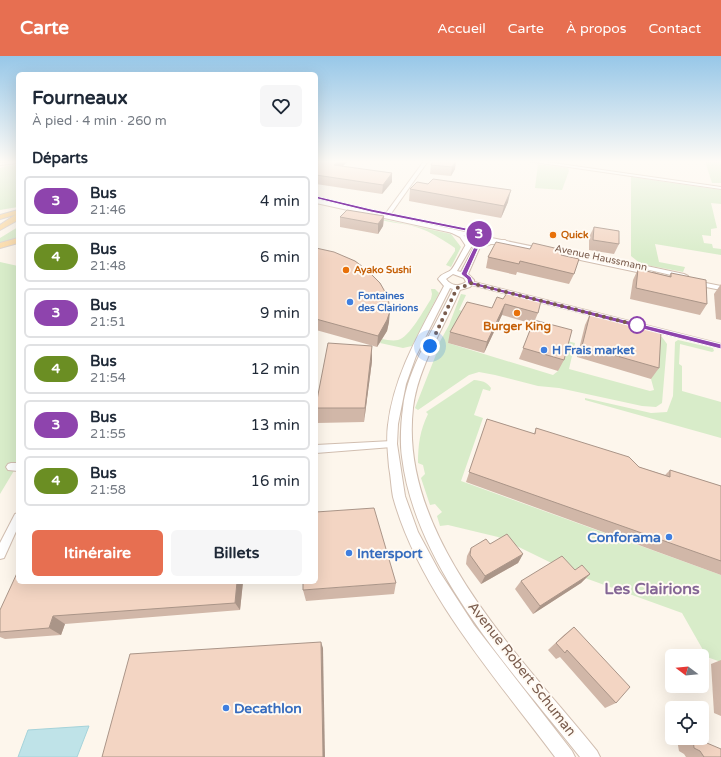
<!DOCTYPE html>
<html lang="fr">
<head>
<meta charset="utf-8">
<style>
  :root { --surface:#fff; --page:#f6f6f7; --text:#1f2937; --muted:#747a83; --line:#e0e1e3; --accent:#e76f51 }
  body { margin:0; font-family:"Varela Round",sans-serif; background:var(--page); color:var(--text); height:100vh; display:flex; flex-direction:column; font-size:15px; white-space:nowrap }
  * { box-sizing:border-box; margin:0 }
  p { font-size:13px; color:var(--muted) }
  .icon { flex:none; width:22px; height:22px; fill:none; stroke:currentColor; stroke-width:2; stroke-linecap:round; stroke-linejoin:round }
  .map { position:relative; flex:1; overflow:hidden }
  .sheet { position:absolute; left:16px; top:16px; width:302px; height:512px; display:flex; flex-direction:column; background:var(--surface); border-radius:6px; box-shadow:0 4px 16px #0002 }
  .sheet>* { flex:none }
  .badge { padding:0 8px; border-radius:13px; font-size:14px; line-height:26px }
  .needle { width:26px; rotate:286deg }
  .tools { position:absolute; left:665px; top:593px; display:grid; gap:8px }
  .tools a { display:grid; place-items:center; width:44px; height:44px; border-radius:6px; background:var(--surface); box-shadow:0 4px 16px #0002; font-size:20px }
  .you { position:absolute; width:20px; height:20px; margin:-10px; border:3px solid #fff; border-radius:50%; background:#1a73e8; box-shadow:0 0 0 6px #1a73e833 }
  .map>.badge { position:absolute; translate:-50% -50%; box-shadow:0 0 0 2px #fff }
  h2 { padding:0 16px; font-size:15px; line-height:36px }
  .round { display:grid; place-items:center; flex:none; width:42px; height:42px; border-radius:6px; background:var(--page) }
  .headline { display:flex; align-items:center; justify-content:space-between; height:68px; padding:0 16px }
  h1 { font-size:19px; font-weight:800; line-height:30px }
  .cta { display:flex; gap:8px; margin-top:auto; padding:8px 16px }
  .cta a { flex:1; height:46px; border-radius:6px; background:var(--accent); color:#fff; font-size:16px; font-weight:800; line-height:46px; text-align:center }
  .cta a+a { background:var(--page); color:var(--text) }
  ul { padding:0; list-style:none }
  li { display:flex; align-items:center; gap:12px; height:50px; margin:0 8px 6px; padding:0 8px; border:2px solid var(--line); border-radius:6px }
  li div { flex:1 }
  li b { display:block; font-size:15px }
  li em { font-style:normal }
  li .badge { min-width:44px; font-weight:700; text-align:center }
  header { display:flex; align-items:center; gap:24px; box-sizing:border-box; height:56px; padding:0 20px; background:var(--accent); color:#fff }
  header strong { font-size:19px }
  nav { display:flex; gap:22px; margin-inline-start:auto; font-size:14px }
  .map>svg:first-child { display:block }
  .green { fill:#d8ecc9 }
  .water { fill:#bfe3e8; stroke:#a5d3da }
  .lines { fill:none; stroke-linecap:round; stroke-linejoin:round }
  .minor-casing { stroke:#d1beb0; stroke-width:2 }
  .tertiary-casing { stroke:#d1beb0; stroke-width:2 }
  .primary-casing { stroke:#dad1cd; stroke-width:2 }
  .minor { fill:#fff; fill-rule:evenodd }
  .tertiary { fill:#fff; fill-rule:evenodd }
  .primary { fill:#fbd9a5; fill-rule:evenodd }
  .wall { fill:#d1b7a8 }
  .shaded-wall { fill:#aa9588 }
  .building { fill:#f3d5c3; stroke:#aa9588 }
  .line { fill:#8e44ad; stroke:#fff }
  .walk { stroke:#7a5c4d; stroke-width:4; stroke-dasharray:0 7.2 }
  .food-dot { fill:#e8710a; stroke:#fffaf3; stroke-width:1.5 }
  .shop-dot { fill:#3f7fe0; stroke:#fffaf3; stroke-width:1.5 }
  .stop-dot { fill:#fff; stroke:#8e44ad; stroke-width:2 }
  .labels { text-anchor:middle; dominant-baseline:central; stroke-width:4; stroke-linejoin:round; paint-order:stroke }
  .far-food-label { font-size:10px; font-weight:bold; fill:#c56008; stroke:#fffaf3; text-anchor:start }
  .far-street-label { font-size:10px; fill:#7a5c4d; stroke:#fffaf3 }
  .far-shop-label { font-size:10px; font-weight:bold; fill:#366cbe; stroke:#fffaf3; text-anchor:start }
  .food-label { font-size:12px; font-weight:bold; fill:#c56008; stroke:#fffaf3 }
  .shop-label { font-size:12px; font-weight:bold; fill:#366cbe; stroke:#fffaf3; text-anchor:start }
  .near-shop-label { font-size:14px; font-weight:bold; fill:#366cbe; stroke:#fffaf3; text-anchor:start }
  .near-street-label { font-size:14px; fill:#7a5c4d; stroke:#fffaf3 }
  .near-neighbourhood-label { font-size:16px; font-weight:bold; fill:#846695; stroke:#fffaf3 }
</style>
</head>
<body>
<header>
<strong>Carte</strong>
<nav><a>Accueil</a><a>Carte</a><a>À propos</a><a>Contact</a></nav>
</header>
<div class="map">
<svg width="721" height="701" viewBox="0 0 721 701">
  <rect width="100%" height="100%" fill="#fdf6ec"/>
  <g class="green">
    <polygon points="705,105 721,105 721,127 712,127"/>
    <polygon points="538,108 568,112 569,115 562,134 535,132"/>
    <polygon points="18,109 18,151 0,154 0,112 6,110"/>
    <polygon points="631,121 721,134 721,148 711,147 717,172 711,173 711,180 702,179 704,187 712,188 713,192 721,193 721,199 655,188 659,206 685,211 683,216 641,208 631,200"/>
    <path d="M368 160 451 178 461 191 451 211 446 209 455 195V192C445 185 431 176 419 172 402 166 384 167 368 160Z"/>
    <polygon points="18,171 18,182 0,189 0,182"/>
    <polygon points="0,206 18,210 18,408 0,438"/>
    <path d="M431 233H435L439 237 412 290 403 292 380 287 382 283C387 284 393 285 398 284 409 282 425 252 431 243L432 238Z"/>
    <polygon points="461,238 466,239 459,254 466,256 448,287 553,319 558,315 567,285 575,287 569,313 650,335 654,334 651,323 658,280 662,281 667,288 662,347 656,351 642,350 559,332 538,330 495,319 479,316 469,319 418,354 415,352 437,296 438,289 449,269"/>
    <polygon points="678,284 713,292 714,295 712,296 680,288 679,308 682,310 682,335 721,346 721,382 585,344 585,342 651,357 667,356 673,340 675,286"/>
    <path d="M474 324C482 325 486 325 491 332L490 335 483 333 474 359 483 362 461 425 721 519V606L707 601 682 557 574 518 498 481 448 469 440 470 437 460 442 456 435 448 430 449 421 422 425 418 423 409 418 407C418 389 420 374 428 358L426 356Z"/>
  </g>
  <polygon class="water" points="89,670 77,701 18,701 28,674"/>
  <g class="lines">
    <defs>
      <g id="minor">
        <polygon points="424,105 428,105 390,159 386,159 386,157"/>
        <polygon points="527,105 539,105 721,131 721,133"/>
        <path d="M452 173C460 176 469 181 470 190H466L460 181 450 176 449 175Z"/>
        <polygon points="490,184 505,184 508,186 505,188 491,188 477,193 474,191"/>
        <polygon points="470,225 721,288 721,292 468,228 468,226"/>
        <polygon points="392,385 395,386 396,388 395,390 392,391 316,397 316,389"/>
        <polygon points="11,407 18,407 18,415 8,414 6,411 8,408"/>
        <polygon points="18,457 18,471 4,502 0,503 0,487 15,458"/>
      </g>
      <g id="tertiary">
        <polygon points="18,105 18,107 0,109 0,107"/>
        <path d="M316 143 474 178 479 174 482 176V180L651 215 655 217 651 219 481 183 480 191 468 218 474 224V227L470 231 460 234C444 272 418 310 413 352 398 481 522 602 597 695L600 701H580C513 616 415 512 402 401 400 387 401 366 403 352 407 312 436 270 453 233L450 232 416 300 406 328 398 368 397 388 405 440 418 476 439 515 474 569 572 695 575 701H555C497 623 419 536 393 441 391 431 391 421 389 411 388 397 386 383 388 369 394 318 421 274 444 230L438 223C443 216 446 218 451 214 455 210 465 188 471 181L316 147ZM474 186V191L461 216 457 215ZM453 218 464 222 466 226C459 231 451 230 446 223Z"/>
        <polygon points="642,209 684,218 688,220 684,222 645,213 642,213"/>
        <polygon points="691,224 721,230 721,234 691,228"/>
      </g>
      <g id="primary">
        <polygon points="18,154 18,158 0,163 0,159"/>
        <polygon points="15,159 18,159 18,164 0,174 0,169"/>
        <polygon points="18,182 18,187 0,192 0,187"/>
      </g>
    </defs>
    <use href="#minor" class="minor-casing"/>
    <use href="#tertiary" class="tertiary-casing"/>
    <use href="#primary" class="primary-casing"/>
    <use href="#minor" class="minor"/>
    <use href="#tertiary" class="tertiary"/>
    <use href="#primary" class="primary"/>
  </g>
  <g class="wall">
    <polygon points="316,105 342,110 392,126 382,138 316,128"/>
    <polygon points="456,105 455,113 451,120 430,118 431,109"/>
    <polygon points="410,133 508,146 501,162 409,145"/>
    <polygon points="384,160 383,170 378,178 340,171 340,161"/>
    <polygon points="594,171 619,188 614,198 589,194 589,181"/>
    <polygon points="316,192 389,266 387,275 377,291 316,274"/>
    <polygon points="530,193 561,199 574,218 569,228 517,216 516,219 486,212 488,201"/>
    <polygon points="638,213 669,220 671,217 707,248 700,259 630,243 633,224"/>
    <polygon points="721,228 721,264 716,263 714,238"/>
    <polygon points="503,243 538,257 535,264 564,304 558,315 519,303 533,268 502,259 484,297 448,287 450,276 492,252"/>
    <polygon points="590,258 659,312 651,323 577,301 585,269"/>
    <polygon points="372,305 364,366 317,367 316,349"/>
    <polygon points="487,363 534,378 536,372 639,411 665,419 670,414 721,430 721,519 466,426"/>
    <polygon points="490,488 523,498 518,507 481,528 466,508 467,500 471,492"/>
    <polygon points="575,514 590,518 581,527 533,558 515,533 521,525"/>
    <polygon points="243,526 240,554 65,568 61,579 5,583 0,581 0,554"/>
    <polygon points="396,527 394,538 306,545 303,534"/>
    <polygon points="574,571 616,647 605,652 560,601 556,603 548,594 565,578"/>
    <polygon points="721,604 721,660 714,657 711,608"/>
    <polygon points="687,682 695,682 721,701 686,701 684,698 679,695 677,684"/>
  </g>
  <g class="shaded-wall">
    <polygon points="339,105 348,105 335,118 334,109"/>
    <polygon points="456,105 455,113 451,120 452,111"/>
    <polygon points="392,117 392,126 382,138 383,129"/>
    <polygon points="511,134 508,146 501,162 504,150"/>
    <polygon points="384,160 383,170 378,178 378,168"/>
    <polygon points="505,248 502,259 484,297 487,286"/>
    <polygon points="390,255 389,266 387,275 377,291 378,280"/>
    <polygon points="372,290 372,305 364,366 365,352"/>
    <polygon points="523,498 518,507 481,528 485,520"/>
    <polygon points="590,518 581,527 533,558 540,550"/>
    <polygon points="237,526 243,526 240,554 235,547"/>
    <polygon points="53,560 65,568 61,579 49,572"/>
    <polygon points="321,586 323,592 325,701 323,701"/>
  </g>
  <g class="building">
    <polygon points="316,105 339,105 334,109 392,117 383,129 316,119"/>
    <polygon points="433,105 456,105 452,111 431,109"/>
    <polygon points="433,123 511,134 504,150 410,133 417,126 428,128"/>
    <polygon points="347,154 384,160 378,168 340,161"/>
    <polygon points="594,171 619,175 619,188 593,184"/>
    <polygon points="496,186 530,193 533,187 563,194 561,199 579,203 574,218 520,205 519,208 488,201"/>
    <polygon points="316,192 334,196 355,205 367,214 380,227 388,241 390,255 387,264 378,280 316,263"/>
    <polygon points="638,213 671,221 671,217 706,224 707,248 636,232"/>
    <polygon points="507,237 541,245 538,257 505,248 487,286 450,276 467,246 492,252 497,241 503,243"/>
    <polygon points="590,258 661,276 659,312 582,290"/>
    <polygon points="534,264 572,274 564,304 523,292"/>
    <polygon points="328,287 372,290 365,352 316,352 316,349"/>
    <polygon points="487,363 535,378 536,372 629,401 639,411 670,421 670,414 721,430 721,505 469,416"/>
    <polygon points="374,452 396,527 303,534 303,526 316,526 316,456"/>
    <polygon points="507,478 523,498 485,520 470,499 471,492 486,483 490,488"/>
    <polygon points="562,500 575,514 582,509 590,518 540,550 521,525"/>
    <polygon points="18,515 18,526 237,526 235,547 53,560 49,572 0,576 0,554"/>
    <polygon points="574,571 630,631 616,647 567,594 565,597 556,587"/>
    <polygon points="321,586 323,701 102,701 130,598"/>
    <polygon points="693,682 695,682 721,693 721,701 704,701 700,695 694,692"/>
  </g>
  <linearGradient id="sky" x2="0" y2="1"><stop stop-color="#97c7e8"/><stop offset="0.52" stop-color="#fefbf6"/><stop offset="1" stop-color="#fefbf6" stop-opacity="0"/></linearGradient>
  <rect width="721" height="203" fill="url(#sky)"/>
  <polygon class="line" points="316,140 371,153 481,175 479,191 467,218 471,221 473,226 721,288 721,293 468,228 467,223 461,218 474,191 476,177 371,156 314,142"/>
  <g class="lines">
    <polyline class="walk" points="430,290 457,232 465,230 470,227 637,269"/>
  </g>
  <g class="food-dot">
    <circle cx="553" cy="179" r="4"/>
    <circle cx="346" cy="214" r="4"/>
    <circle cx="517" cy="257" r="4"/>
  </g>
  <g class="shop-dot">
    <circle cx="350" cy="246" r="4"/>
    <circle cx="544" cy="294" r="4"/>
    <circle cx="669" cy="481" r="4"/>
    <circle cx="349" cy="497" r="4"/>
    <circle cx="226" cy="652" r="4"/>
  </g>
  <circle class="stop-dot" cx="637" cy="269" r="8"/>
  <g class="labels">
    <g class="far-food-label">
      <text x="561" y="179">Quick</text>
      <text x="354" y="214">Ayako Sushi</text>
    </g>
    <g class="far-street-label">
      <text transform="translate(601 202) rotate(12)">Avenue Haussmann</text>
    </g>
    <g class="far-shop-label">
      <text x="358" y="240">Fontaines<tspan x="358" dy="12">des Clairions</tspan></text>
    </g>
    <g class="food-label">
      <text x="517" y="270">Burger King</text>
    </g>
    <g class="shop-label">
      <text x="552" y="294">H Frais market</text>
    </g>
    <g class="near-shop-label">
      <text x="661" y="481" text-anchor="end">Conforama</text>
      <text x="357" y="497">Intersport</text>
      <text x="234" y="652">Decathlon</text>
    </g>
    <g class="near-street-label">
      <text transform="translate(522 613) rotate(52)">Avenue Robert Schuman</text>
    </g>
    <g class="near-neighbourhood-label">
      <text x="652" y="533">Les Clairions</text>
    </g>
  </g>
</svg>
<div class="tools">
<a><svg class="needle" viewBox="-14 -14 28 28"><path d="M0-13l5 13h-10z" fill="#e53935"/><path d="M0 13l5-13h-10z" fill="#747a83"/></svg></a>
<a><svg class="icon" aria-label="locate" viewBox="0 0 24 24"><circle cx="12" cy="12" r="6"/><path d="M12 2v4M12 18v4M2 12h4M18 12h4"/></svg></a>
</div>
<div class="you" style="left:430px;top:290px"></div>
<b class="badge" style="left:479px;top:178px;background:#8e44ad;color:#fff">3</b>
<section class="sheet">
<div class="headline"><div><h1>Fourneaux</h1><p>À pied · 4 min · 260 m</p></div><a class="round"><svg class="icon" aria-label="heart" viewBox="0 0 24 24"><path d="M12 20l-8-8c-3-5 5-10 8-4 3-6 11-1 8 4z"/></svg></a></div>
<h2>Départs</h2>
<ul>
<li><span class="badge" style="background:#8e44ad;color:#fff">3</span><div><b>Bus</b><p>21:46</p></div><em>4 min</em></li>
<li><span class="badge" style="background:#6b8e23;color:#fff">4</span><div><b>Bus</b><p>21:48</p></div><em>6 min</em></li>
<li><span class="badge" style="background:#8e44ad;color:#fff">3</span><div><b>Bus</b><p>21:51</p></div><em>9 min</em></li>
<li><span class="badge" style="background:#6b8e23;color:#fff">4</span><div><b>Bus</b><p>21:54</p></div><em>12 min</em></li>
<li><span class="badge" style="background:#8e44ad;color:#fff">3</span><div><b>Bus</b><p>21:55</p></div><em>13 min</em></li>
<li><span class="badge" style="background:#6b8e23;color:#fff">4</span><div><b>Bus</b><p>21:58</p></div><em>16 min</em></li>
</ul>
<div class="cta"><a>Itinéraire</a><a>Billets</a></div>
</section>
</div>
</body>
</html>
